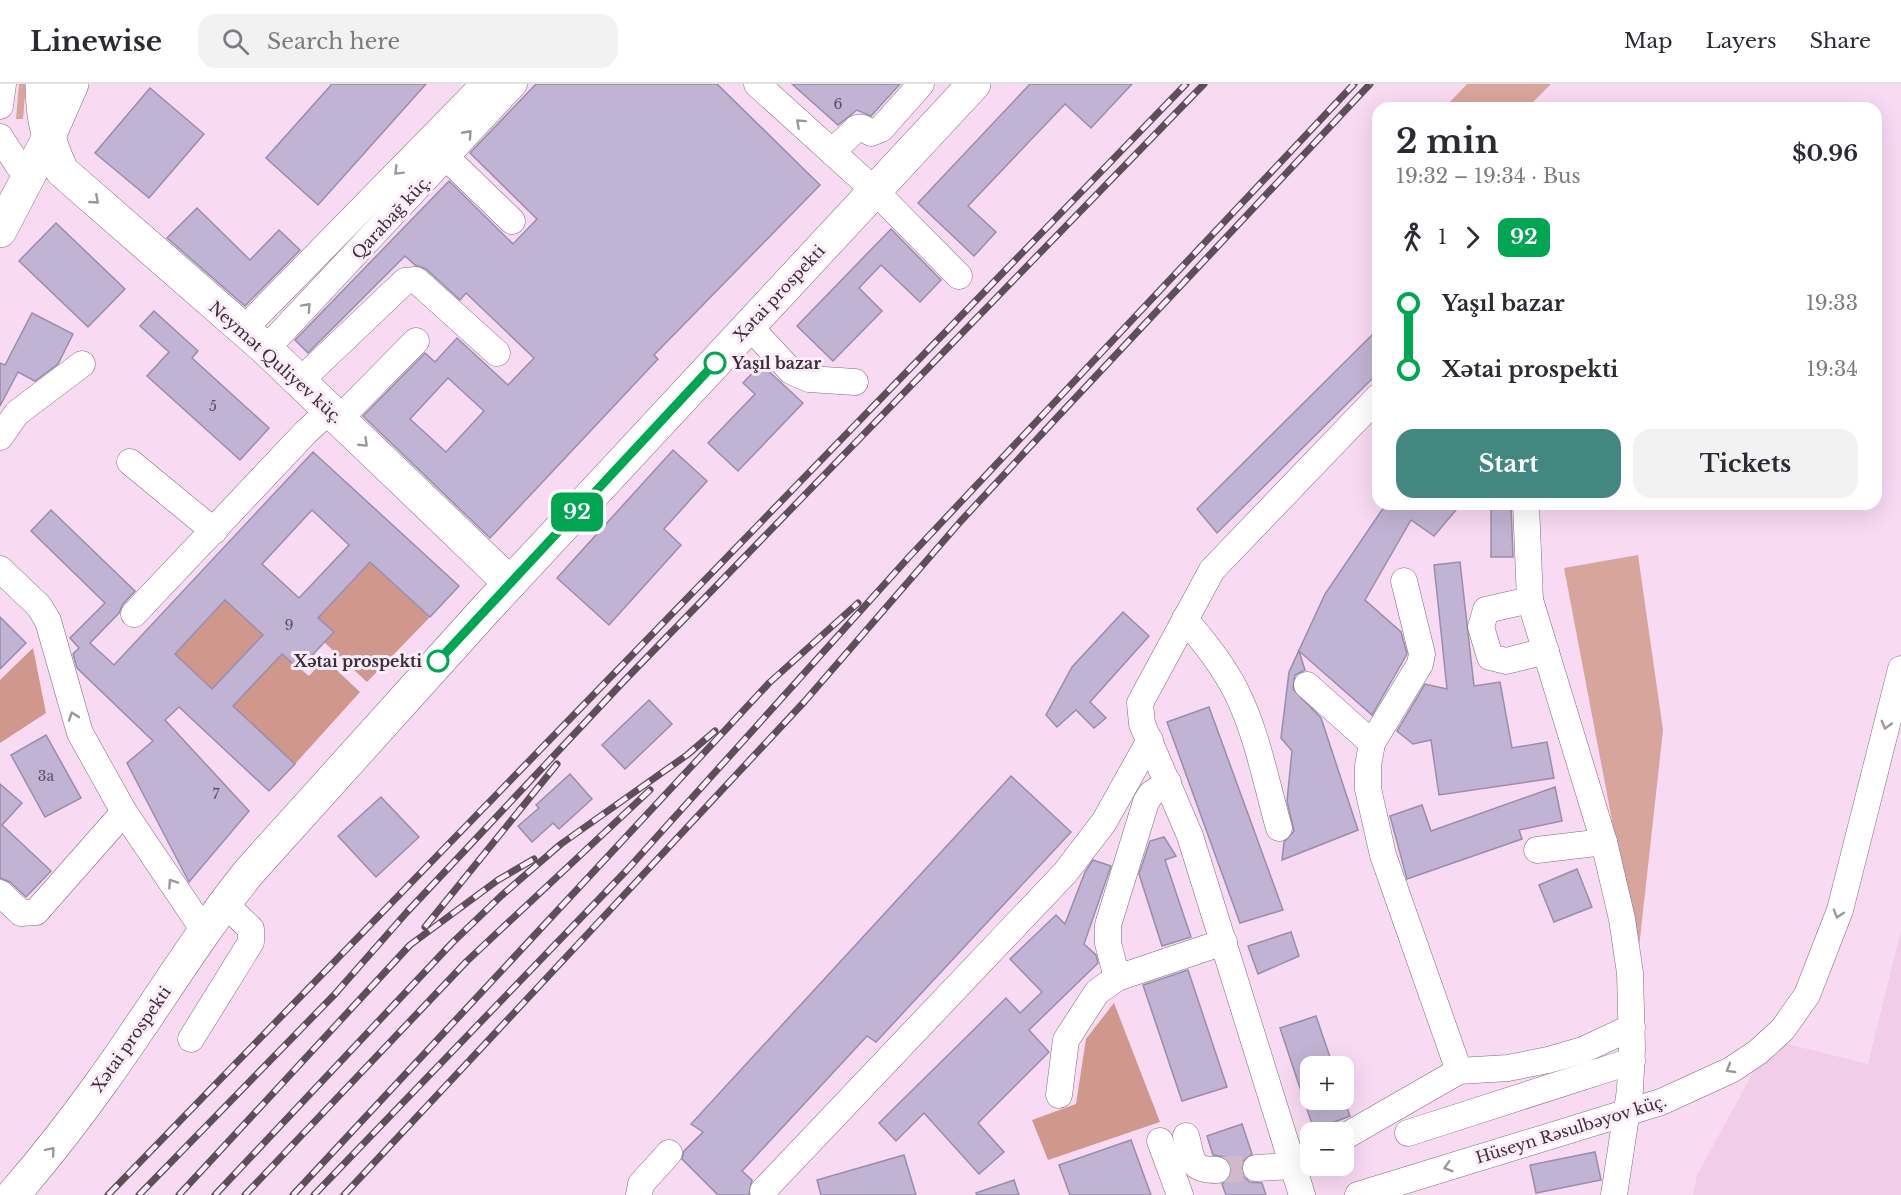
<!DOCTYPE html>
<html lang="en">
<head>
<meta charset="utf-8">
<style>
  :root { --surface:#fff; --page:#f2f2f3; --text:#2b2b33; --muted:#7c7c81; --line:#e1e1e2; --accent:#428880 }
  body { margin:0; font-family:"Libre Baskerville",serif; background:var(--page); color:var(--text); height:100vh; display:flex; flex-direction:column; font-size:22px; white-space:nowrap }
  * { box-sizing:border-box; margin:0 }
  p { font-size:20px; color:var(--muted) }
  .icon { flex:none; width:33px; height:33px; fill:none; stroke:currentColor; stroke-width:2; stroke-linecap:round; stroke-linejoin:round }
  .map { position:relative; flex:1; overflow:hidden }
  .sheet { position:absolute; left:1372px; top:18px; width:510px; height:408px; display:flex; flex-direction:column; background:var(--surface); border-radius:18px; box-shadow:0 6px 24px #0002 }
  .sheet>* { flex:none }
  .badge { padding:0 12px; border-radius:9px; font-size:21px; line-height:39px }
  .fabs { position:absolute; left:1300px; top:972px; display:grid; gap:12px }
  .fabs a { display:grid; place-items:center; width:54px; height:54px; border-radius:12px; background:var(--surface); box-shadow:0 6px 24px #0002; font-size:30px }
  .map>.badge { position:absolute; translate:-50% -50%; box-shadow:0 0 0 3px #fff }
  .legs { display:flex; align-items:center; gap:9px; height:66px; padding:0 24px; font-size:20px }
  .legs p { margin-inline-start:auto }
  .headline { display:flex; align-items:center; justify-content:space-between; height:102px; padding:0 24px }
  h1 { font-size:33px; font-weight:700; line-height:45px }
  .button { display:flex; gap:12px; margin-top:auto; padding:12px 24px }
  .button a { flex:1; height:69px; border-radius:18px; background:var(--accent); color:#fff; font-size:24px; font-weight:700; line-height:69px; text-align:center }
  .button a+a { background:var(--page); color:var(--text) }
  ul { padding:0 24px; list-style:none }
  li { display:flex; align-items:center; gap:21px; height:66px; font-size:22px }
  li i { display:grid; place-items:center; width:9px; height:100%; margin:0 8px; background:currentColor }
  li i::after { content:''; width:15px; height:15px; margin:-8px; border:4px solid; border-radius:50%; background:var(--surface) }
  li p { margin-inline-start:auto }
  li:first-child i { background:linear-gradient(#0000 50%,currentColor 0) }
  li:last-child i { background:linear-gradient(currentColor 50%,#0000 0) }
  header { display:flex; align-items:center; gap:36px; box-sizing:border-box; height:84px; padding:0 30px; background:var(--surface); border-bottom:2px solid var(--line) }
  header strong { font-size:28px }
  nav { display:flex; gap:33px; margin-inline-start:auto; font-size:21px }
  .search { width:420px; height:54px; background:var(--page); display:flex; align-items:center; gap:15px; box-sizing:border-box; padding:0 21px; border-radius:18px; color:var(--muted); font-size:22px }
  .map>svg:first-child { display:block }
  .built { fill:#f1cdea }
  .green { fill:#d7a59b }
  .forest { fill:#d0978c }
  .building { fill:#c0b3d3; stroke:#998dab; stroke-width:1.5; fill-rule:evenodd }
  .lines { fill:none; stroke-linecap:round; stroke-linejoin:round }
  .minor-tunnel { stroke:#d2b8cd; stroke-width:26; stroke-dasharray:26 13; stroke-linecap:butt }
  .minor-casing { stroke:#83697e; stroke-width:27 }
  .major-casing { stroke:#83697e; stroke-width:34 }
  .minor { stroke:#fff; stroke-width:26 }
  .major { stroke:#fff; stroke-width:33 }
  .rail-casing { stroke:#5d4e5a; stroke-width:7 }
  .rail { stroke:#feecfa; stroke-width:4.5; stroke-dasharray:14; stroke-linecap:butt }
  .oneway { stroke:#9c979c }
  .line-1-casing { stroke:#fff; stroke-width:14 }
  .line-1 { stroke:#00a651; stroke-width:9 }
  .stop-1-dot { fill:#fff; stroke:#00a651; stroke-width:3 }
  .labels { text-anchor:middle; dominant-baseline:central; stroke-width:6; stroke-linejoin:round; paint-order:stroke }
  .number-label { font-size:14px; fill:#5c505f }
  .street-label { font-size:16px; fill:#3a2f38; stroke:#feecfa }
  .stop-label { font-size:16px; font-weight:bold; fill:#3a2f38; stroke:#feecfa; text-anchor:start }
</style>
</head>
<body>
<header>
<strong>Linewise</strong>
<div class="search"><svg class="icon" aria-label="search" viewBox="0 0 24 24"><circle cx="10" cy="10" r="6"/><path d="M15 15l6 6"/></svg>Search here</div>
<nav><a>Map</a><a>Layers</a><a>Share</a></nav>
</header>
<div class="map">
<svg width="1901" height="1111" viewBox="0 0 1901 1111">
  <rect width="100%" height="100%" fill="#f8daf2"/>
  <polygon class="built" points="1901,847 1901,1111 1693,1111 1697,1091 1771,956 1868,980"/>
  <g class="green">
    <polygon points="19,0 26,0 23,35 16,35"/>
    <polygon points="1467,0 1551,0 1527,24 1453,24 1448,20"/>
    <polygon points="1638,471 1663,646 1638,873 1564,484"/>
  </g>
  <g class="forest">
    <polygon points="370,478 430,533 367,598 324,558 334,548 318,534"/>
    <polygon points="225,516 263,551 212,605 175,570"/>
    <polygon points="33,564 46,629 0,659 0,596"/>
    <polygon points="282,570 309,592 325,575 360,608 295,680 233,622"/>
    <polygon points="1114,919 1160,1038 1048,1076 1032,1036 1076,1020 1086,955"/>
  </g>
  <g class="building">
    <polygon points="332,0 426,0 318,121 266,74"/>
    <path d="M536 0H717L820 101 654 271 658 275 490 454 363 332 425 269 435 278 457 254 508 301 534 274 466 209 460 216 426 185 415 181 405 172 308 269 295 256 449 97 513 160 537 135 470 69ZM448 294 484 327 446 368 410 335Z"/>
    <polygon points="792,0 900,0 871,32 857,26 838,41"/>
    <polygon points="1030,0 1132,0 1091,44 1065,20 968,122 996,148 974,172 918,119"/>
    <polygon points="150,4 204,50 149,114 95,69"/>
    <polygon points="197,124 250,176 279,146 300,166 245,222 167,154"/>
    <polygon points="56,139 125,205 88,243 19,177"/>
    <polygon points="891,145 941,196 920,218 881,181 859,204 882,227 833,277 797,242"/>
    <polygon points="154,227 198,267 192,274 269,344 240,376 147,292 169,268 140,242"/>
    <polygon points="32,229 73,250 58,280 35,297 18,288 0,322 0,279 5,281"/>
    <polygon points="1378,245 1378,289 1217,449 1197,425"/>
    <polygon points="761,280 803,319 738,387 708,359 755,310 743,299"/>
    <polygon points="673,366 707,397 664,445 681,461 609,541 557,494"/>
    <path d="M313 368 459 502 430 533 370 478 318 534 334 548 299 585 282 570 233 622 295 680 269 707 179 623 165 636 249 727 189 798 127 679 153 657 77 584 73 570 79 564 70 554 105 519 31 447 51 426 135 507 123 520 119 529 90 559 114 581ZM312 426 349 461 299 514 262 480ZM225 516 263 551 212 605 175 570Z"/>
    <polygon points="1386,420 1461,420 1434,452 1411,436 1365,516 1401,548 1407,570 1372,631 1299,567 1305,586 1295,591 1293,605 1321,634 1358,746 1282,776 1284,758 1294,747 1287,717 1292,667 1281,654 1289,588 1325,510"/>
    <polygon points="1491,420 1511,420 1513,473 1491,473"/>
    <polygon points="1460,478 1474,602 1500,598 1512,664 1547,658 1554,694 1439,711 1431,656 1413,660 1397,647 1425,600 1447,605 1434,481"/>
    <polygon points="1123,528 1149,552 1090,618 1106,634 1094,644 1076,626 1057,643 1046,631 1072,583"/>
    <polygon points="0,533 26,559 0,585"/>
    <polygon points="649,616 672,640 625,685 602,661"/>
    <polygon points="1209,623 1283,826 1240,839 1167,638"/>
    <polygon points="46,651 81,714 45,733 11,671"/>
    <polygon points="570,690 592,715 559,745 553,739 532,758 518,742 539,724 536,721"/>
    <polygon points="1011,692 1071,748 876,958 867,952 742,1087 752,1096 749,1111 718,1111 682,1075 684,1067 703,1048 691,1040"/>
    <polygon points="0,700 22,719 2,741 51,787 26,813 10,798 0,794"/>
    <polygon points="1555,703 1562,737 1519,746 1522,755 1407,795 1390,732 1422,721 1431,747"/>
    <polygon points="381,713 419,753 376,793 338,752"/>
    <polygon points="1164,753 1176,772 1165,776 1191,853 1162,862 1139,790 1150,757"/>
    <polygon points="1093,776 1111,782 1084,860 1096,871 1098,879 1029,946 1049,968 978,1039 1004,1068 979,1090 924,1029 896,1057 879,1039 1006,914 1020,929 1042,908 1010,875 1056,831 1065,840 1085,788"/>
    <polygon points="1577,785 1592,823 1554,838 1539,801"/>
    <polygon points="1291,848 1299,872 1258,890 1248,862"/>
    <polygon points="1188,886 1227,1003 1182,1017 1143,901"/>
    <polygon points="1316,932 1333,982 1311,982 1311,1016 1344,1016 1350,1032 1314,1046 1280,944"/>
    <polygon points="1242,1040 1252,1070 1242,1078 1243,1092 1250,1098 1262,1099 1266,1111 1226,1111 1222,1100 1230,1094 1231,1080 1225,1073 1213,1071 1207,1052"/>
    <polygon points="1131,1056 1151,1111 1070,1111 1059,1081"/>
    <polygon points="1595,1068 1601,1096 1536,1109 1530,1081"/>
    <polygon points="904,1071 916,1111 821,1111 817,1096"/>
    <polygon points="1014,1096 1019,1111 977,1111 976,1109"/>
  </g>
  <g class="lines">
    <polyline class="minor-tunnel" points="1217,1086 1256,1084"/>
    <defs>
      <g id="minor">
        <polyline points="757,0 874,106 959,192"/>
        <polyline points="0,22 3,0"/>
        <polyline points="0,53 18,81"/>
        <polyline points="832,68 857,44 863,44 871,49 881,45 921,0"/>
        <polyline points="447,74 512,137"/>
        <polyline points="749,242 791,287 809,295 855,298"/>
        <polyline points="243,246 484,0"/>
        <polyline points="266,265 514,0"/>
        <polyline points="299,298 405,197 416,196 497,269"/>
        <polyline points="339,335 416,257"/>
        <polyline points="0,353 17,329 82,280"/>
        <polyline points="130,378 214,447"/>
        <polyline points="1526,420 1530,516 1604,758 1622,835 1630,889 1632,964 1630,1006 1614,1111"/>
        <polyline points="0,485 39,522 48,537 80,649 124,728 205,848"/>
        <polyline points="1404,497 1422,570 1420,580 1372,659 1368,682 1368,705 1383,771 1459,987"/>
        <polyline points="1530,516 1486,526 1481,543 1490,573 1506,577 1546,567"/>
        <polyline points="134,530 306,348 330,326"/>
        <path d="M1185 535C1204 558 1222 580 1236 607 1257 649 1266 698 1279 744"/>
        <polyline points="1307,601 1372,659"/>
        <polyline points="1537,766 1604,758"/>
        <polyline points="0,809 21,829 36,828 124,728"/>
        <polyline points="1117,894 1108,859 1108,841 1146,718 1151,710 1168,698"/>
        <polyline points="191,955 251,858 251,845 224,819"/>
        <polyline points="1059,1011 1066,956 1097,908 1117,894 1224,858"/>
        <polyline points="1408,1049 1632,977"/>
        <path d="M1186 1052C1193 1076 1189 1086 1217 1086"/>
        <polyline points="1344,1053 1459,987 1508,984 1548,976 1583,966 1632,943"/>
        <polyline points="1160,1057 1180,1111"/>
        <polyline points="1256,1084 1293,1082 1311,1072"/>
        <polyline points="763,1107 1065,789 1104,738 1150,656"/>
        <polyline points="639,1111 641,1100 669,1069"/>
        <polyline points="1302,1111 1190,752 1142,640 1140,619 1212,486 1378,313"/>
        <polyline points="1358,1111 1661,1018 1731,986 1758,968 1783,945 1807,911 1840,826 1901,585"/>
      </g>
      <g id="major">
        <path d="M42 0C42 35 48 56 62 87L266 265 510 499"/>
        <polyline points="0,147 48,55 72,0"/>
        <path d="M13 1111C44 1075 73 1038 101 999 151 930 195 855 249 788L486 525 974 0"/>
      </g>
    </defs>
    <use href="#minor" class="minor-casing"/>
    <use href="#major" class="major-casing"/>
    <use href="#minor" class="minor"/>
    <use href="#major" class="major"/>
    <defs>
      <g id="rail">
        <polyline points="425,843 557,680"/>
        <polyline points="108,1111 1186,0"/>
        <polyline points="139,1111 335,910 407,828 624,597 1204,0"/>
        <polyline points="179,1111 410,861 498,796 534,775"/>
        <polyline points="215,1111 452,859 501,812 561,760 687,671 715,647"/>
        <polyline points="245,1111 467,877 650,706"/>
        <polyline points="293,1111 769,599 858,519"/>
        <polyline points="314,1111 626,787 909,473 1354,0"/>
        <polyline points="344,1111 805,617 960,438 1064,326 1370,0"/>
      </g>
    </defs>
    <use href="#rail" class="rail-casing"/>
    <use href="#rail" class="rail"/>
  </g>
  <defs><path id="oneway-chevron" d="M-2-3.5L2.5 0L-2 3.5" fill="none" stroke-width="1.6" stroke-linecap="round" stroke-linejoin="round" transform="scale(1.5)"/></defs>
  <g class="oneway">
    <use href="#oneway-chevron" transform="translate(800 39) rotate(-138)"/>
    <use href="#oneway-chevron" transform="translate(468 50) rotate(-48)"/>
    <use href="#oneway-chevron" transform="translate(398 87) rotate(135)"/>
    <use href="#oneway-chevron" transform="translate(95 116) rotate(41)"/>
    <use href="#oneway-chevron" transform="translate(307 223) rotate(-47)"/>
    <use href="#oneway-chevron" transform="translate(364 359) rotate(44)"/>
    <use href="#oneway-chevron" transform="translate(73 632) rotate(-109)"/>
    <use href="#oneway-chevron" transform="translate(1886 641) rotate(105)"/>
    <use href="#oneway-chevron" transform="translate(172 799) rotate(-124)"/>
    <use href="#oneway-chevron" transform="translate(1838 830) rotate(107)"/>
    <use href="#oneway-chevron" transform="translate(1730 985) rotate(150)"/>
    <use href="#oneway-chevron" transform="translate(51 1067) rotate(-50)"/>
    <use href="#oneway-chevron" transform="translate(1448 1083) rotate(163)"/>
  </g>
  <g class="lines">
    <defs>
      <polyline id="line-1" points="438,577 715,279"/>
    </defs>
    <use href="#line-1" class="line-1-casing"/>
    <use href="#line-1" class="line-1"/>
  </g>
  <g class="stop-1-dot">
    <circle cx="715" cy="279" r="10"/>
    <circle cx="438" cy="577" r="10"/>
  </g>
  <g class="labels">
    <g class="number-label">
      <text x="838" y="20">6</text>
      <text x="213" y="322">5</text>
      <text x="289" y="541">9</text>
      <text x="46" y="692">3a</text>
      <text x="216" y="710">7</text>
    </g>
    <g class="street-label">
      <text transform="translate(391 133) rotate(-47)">Qarabağ küç.</text>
      <text transform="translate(779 209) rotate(-47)">Xətai prospekti</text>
      <text transform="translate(276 278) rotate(42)">Neymət Quliyev küç.</text>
      <text transform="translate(131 955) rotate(-55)">Xətai prospekti</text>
      <text transform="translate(1571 1045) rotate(-17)">Hüseyn Rəsulbəyov küç.</text>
    </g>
    <g class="stop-label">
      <text x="732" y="279">Yaşıl bazar</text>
      <text x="422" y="577" text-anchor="end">Xətai prospekti</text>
    </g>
  </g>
</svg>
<div class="fabs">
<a>+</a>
<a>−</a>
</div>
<b class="badge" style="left:577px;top:428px;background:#00a651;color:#fff">92</b>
<section class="sheet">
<div class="headline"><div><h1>2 min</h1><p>19:32 – 19:34 · Bus</p></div><b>$0.96</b></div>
<div class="legs"><svg class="icon" aria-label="walk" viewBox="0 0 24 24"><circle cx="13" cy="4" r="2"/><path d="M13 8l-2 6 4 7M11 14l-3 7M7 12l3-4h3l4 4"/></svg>1<svg class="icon" aria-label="forward" viewBox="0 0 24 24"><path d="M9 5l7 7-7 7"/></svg><b class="badge" style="background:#00a651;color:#fff">92</b></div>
<ul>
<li><i style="color:#00a651"></i><b>Yaşıl bazar</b><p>19:33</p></li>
<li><i style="color:#00a651"></i><b>Xətai prospekti</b><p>19:34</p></li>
</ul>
<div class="button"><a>Start</a><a>Tickets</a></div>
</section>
</div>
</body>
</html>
